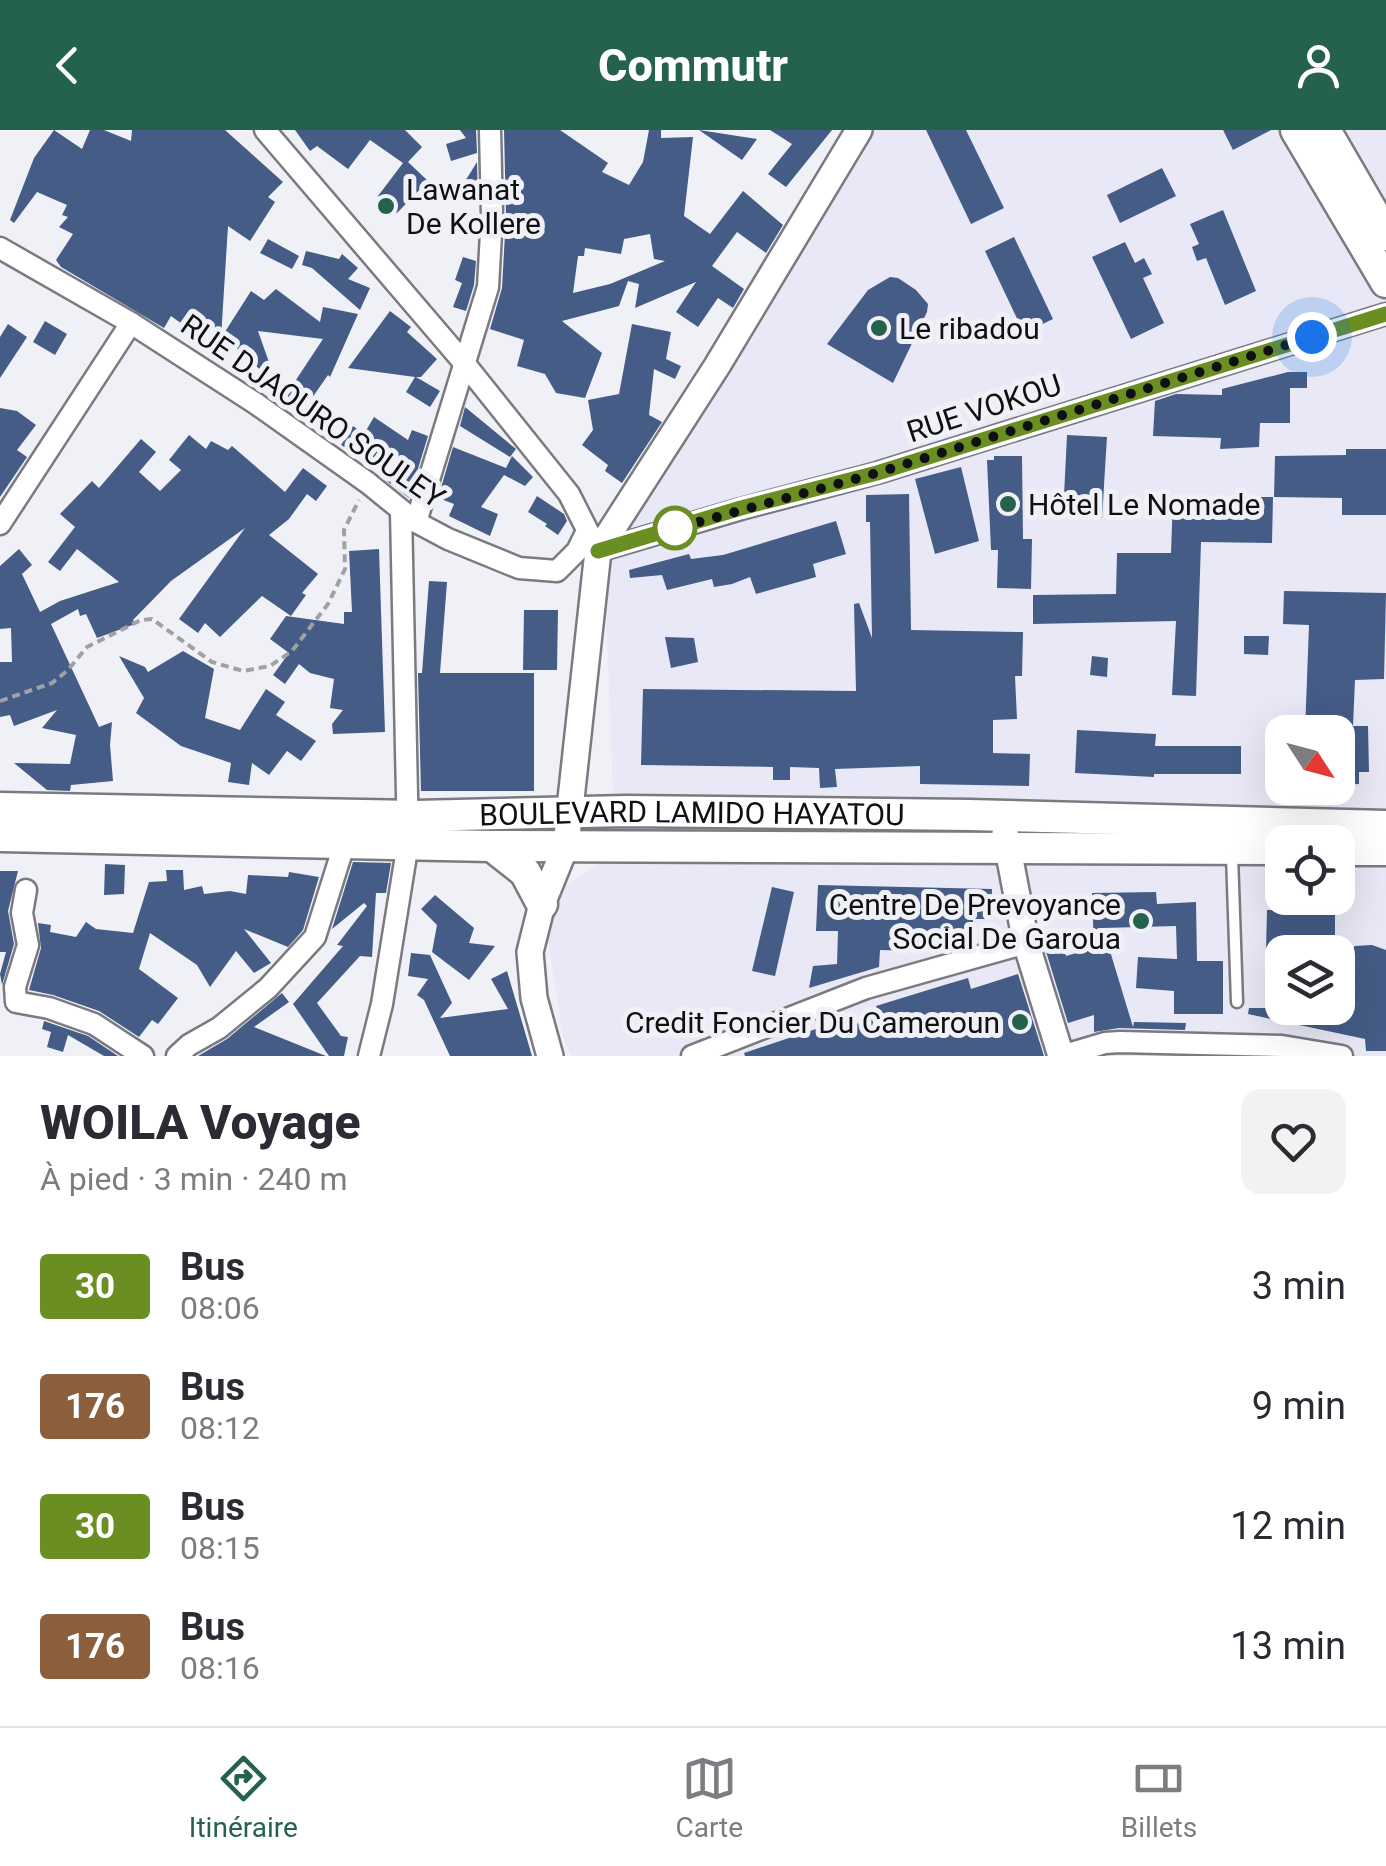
<!DOCTYPE html>
<html lang="fr">
<head>
<meta charset="utf-8">
<style>
  :root { --surface:#fff; --page:#f2f2f3; --text:#2b2b33; --muted:#7c7c81; --line:#e1e1e2; --accent:#25624e }
  body { margin:0; font-family:Roboto,sans-serif; background:var(--page); color:var(--text); height:100vh; display:flex; flex-direction:column; font-size:38px; white-space:nowrap }
  * { box-sizing:border-box; margin:0 }
  p { font-size:32px; color:var(--muted) }
  .icon { flex:none; width:55px; height:55px; fill:none; stroke:currentColor; stroke-width:2; stroke-linecap:round; stroke-linejoin:round }
  .map { position:relative; height:926px; overflow:hidden }
  .side { display:flex; flex-direction:column; background:var(--surface); flex:1 }
  .side>* { flex:none }
  .badge { padding:0 20px; border-radius:8px; font-size:35px; line-height:65px }
  .needle { width:65px; rotate:126deg }
  .fabs { position:absolute; left:1265px; top:585px; display:grid; gap:20px }
  .fabs a { display:grid; place-items:center; width:90px; height:90px; border-radius:20px; background:var(--surface); box-shadow:0 10px 40px #0002; font-size:50px }
  .you { position:absolute; width:50px; height:50px; margin:-25px; border:8px solid #fff; border-radius:50%; background:#1a73e8; box-shadow:0 0 0 15px #1a73e833 }
  .map>.badge { position:absolute; translate:-50% -50%; box-shadow:0 0 0 5px #fff }
  .round { display:grid; place-items:center; flex:none; width:105px; height:105px; border-radius:20px; background:var(--page) }
  .summary { display:flex; align-items:center; justify-content:space-between; height:170px; padding:0 40px }
  h1 { font-size:48px; font-weight:800; line-height:75px }
  ul { padding:0; list-style:none }
  li { display:flex; align-items:center; gap:30px; height:120px; padding:0 40px }
  li div { flex:1 }
  li b { display:block; font-size:38px }
  li em { font-style:normal }
  li .badge { min-width:110px; font-weight:700; text-align:center }
  header { display:flex; justify-content:space-between; align-items:center; height:130px; padding:0 40px; background:var(--accent); color:#fff; font-size:45px; font-weight:800 }
  .tab-bar { display:flex; justify-content:space-around; align-items:center; height:140px; border-top:2px solid var(--line); background:var(--surface); font-size:28px; color:var(--muted) }
  .tab-bar a { display:grid; justify-items:center; gap:5px }
  .tab-bar .on { color:var(--accent) }
  .map>svg:first-child { display:block }
  .built { fill:#e8e8f6; fill-rule:evenodd }
  .building { fill:#445c86; fill-rule:evenodd }
  .lines { fill:none; stroke-linecap:round; stroke-linejoin:round }
  .service-casing { stroke:#7a7a80; stroke-width:15 }
  .minor-casing { stroke:#7a7a80; stroke-width:25 }
  .tertiary-casing { stroke:#7a7a80; stroke-width:30 }
  .secondary-casing { stroke:#7a7a80; stroke-width:35 }
  .path { stroke:#a0a1a5; stroke-width:4; stroke-dasharray:8 5; stroke-linecap:butt }
  .service { stroke:#fff; stroke-width:10 }
  .minor { stroke:#fff; stroke-width:20 }
  .tertiary { stroke:#fff; stroke-width:25 }
  .secondary { stroke:#fff; stroke-width:30 }
  .line-casing { stroke:#fff; stroke-width:22 }
  .line { stroke:#6b8e23; stroke-width:15 }
  .walk { stroke:#101012; stroke-width:10; stroke-dasharray:0 18 }
  .poi-dot { fill:#25624e; stroke:#f0f1f7; stroke-width:4 }
  .stop-dot { fill:#fff; stroke:#6b8e23; stroke-width:5 }
  .labels { text-anchor:middle; dominant-baseline:central; stroke-width:10; stroke-linejoin:round; paint-order:stroke }
  .poi-label { font-size:30px; fill:#101012; stroke:#f0f1f7; text-anchor:start }
  .street-label { font-size:30px; fill:#101012; stroke:#f0f1f7 }
</style>
</head>
<body>
<header><svg class="icon" aria-label="back" viewBox="0 0 24 24"><path d="M15 5l-7 7 7 7"/></svg>Commutr<svg class="icon" aria-label="person" viewBox="0 0 24 24"><circle cx="12" cy="8" r="4"/><path d="M4 21q1-7 8-7t8 7"/></svg></header>
<div class="map">
<svg width="1386" height="926" viewBox="0 0 1386 926">
  <rect width="100%" height="100%" fill="#f0f1f7"/>
  <path class="built" d="M859 0H1386V926H571L563 907 547 803 565 757 611 725 615 715 604 425ZM1282 602H1338V658H1282ZM1282 712H1338V768H1282ZM1282 822H1338V878H1282Z"/>
  <g class="building">
    <polygon points="54,0 82,19 90,0 104,0 131,11 132,0 225,0 283,52 268,67 275,72 250,111 228,96 221,208 251,161 264,170 276,159 320,192 323,177 358,184 330,247 328,245 305,278 286,265 323,209 258,201 277,255 236,218 199,214 200,207 171,186 164,198 61,137 56,130 73,104 59,97 68,87 62,85 67,75 37,62 14,93 10,90 34,28"/>
    <polygon points="295,0 405,0 422,17 408,32 428,51 397,83 378,66 403,33 370,10 348,39 317,16 310,21"/>
    <polygon points="460,0 476,0 477,23 451,31 446,14 466,8"/>
    <path d="M504 0H560L608 33 602 42 629 55 643 32 649 0H661V8L693 7 684 86 710 104 743 61 783 95 766 123 737 102 712 136 744 159 733 178 718 168 698 197 676 182 696 152 635 178 639 154 628 151 619 176 562 191 602 223 585 268 556 263 545 244 517 236 524 210 490 199 502 158 506 85ZM650 104 654 129 665 131 610 154 573 163 578 126H584L585 118 621 124 624 109Z"/>
    <polygon points="699,0 757,9 742,30"/>
    <polygon points="770,0 832,0 786,57 768,44 792,14"/>
    <polygon points="926,0 966,0 1004,78 971,94"/>
    <polygon points="1223,0 1271,0 1233,20"/>
    <polygon points="477,32 478,73 459,61"/>
    <polygon points="1162,38 1176,66 1120,93 1107,65"/>
    <polygon points="1223,80 1256,161 1225,175 1206,128 1197,131 1192,117 1199,114 1190,94"/>
    <polygon points="1014,107 1053,189 1024,203 985,121"/>
    <polygon points="268,109 299,126 292,139 260,123"/>
    <polygon points="1125,112 1135,133 1144,128 1152,144 1143,148 1164,193 1131,209 1092,127"/>
    <polygon points="306,121 339,129 342,124 358,138 348,149 370,158 360,180 312,138 302,135"/>
    <polygon points="463,127 476,131 474,155 466,181 453,177 462,153 455,150"/>
    <polygon points="890,147 898,148 916,160 928,174 927,182 893,253 827,214 868,160"/>
    <polygon points="390,181 411,197 407,202 437,229 421,247 416,247 440,261 430,277 406,262 415,247 348,238"/>
    <polygon points="45,191 67,204 55,225 33,212"/>
    <polygon points="8,194 27,207 0,248 0,207"/>
    <polygon points="632,194 671,202 666,229 681,236 675,249 654,239 649,285 662,292 622,353 605,341 608,335 582,315 593,300 588,270 619,264"/>
    <polygon points="1288,242 1307,242 1307,258 1290,258 1290,293 1260,293 1259,317 1220,319 1221,308 1153,306 1155,271 1176,264 1222,265 1222,259"/>
    <polygon points="465,277 516,319 510,327 460,296"/>
    <polygon points="0,278 17,281 36,295 17,320 27,327 0,367"/>
    <polygon points="374,287 408,310 412,300 428,306 409,368 383,348 386,341 341,315 353,296 364,304"/>
    <polygon points="189,305 206,319 211,311 228,320 232,316 285,362 303,338 327,356 316,371 307,364 289,389 269,405 318,444 302,463 306,465 291,486 262,466 220,507 205,493 198,503 179,489 245,398 171,451 133,490 135,494 97,508 86,484 80,486 78,479 51,494 99,597 112,592 110,615 113,651 71,655 70,661 47,660 14,633 70,634 76,605 42,598 57,580 14,596 10,585 0,587 0,532 12,532 11,498 0,499 0,436 19,419 32,435 22,444 40,482 60,471 119,452 77,419 60,441 48,432 75,397 60,384 92,351 99,358 141,309 156,322 139,342 160,361 181,340 169,330"/>
    <polygon points="1067,305 1107,307 1102,388 1063,386"/>
    <polygon points="453,317 506,338 512,326 533,347 525,356 504,345 481,377 498,384 490,406 449,386 454,374 438,368"/>
    <polygon points="1346,319 1386,319 1386,385 1342,385 1342,368 1274,367 1275,326 1346,325"/>
    <polygon points="994,326 1022,326 1023,409 1032,409 1031,459 997,458 998,420 991,420 987,330 994,330"/>
    <polygon points="961,337 979,411 935,424 915,349"/>
    <polygon points="909,364 911,500 1023,502 1022,546 1015,546 1017,589 993,590 993,623 1030,624 1029,656 920,654 920,636 835,639 837,657 820,658 819,638 790,637 790,650 773,650 773,637 641,635 643,559 856,561 854,474 859,473 872,508 870,392 866,392 866,365"/>
    <polygon points="537,366 564,384 567,391 558,405 545,396 547,394 528,382"/>
    <polygon points="1226,367 1273,367 1272,413 1201,412 1196,566 1172,565 1176,491 1033,494 1033,465 1116,464 1117,423 1171,423 1173,368"/>
    <polygon points="836,391 846,424 813,434 816,447 756,464 750,447 732,454 714,457 712,449 667,460 662,445 630,448 629,440 689,424 691,429 723,425"/>
    <polygon points="379,419 385,602 333,604 332,594 343,580 330,578 334,549 310,543 299,534 285,554 273,545 289,523 270,509 286,486 344,494 344,482 352,482 349,421"/>
    <polygon points="429,451 447,452 440,543 534,543 534,661 421,661 418,543 422,543"/>
    <polygon points="1284,461 1386,463 1384,549 1355,550 1353,596 1368,596 1369,642 1359,642 1359,654 1338,655 1338,602 1305,602 1309,495 1283,494"/>
    <polygon points="524,480 558,480 557,540 523,540"/>
    <polygon points="1244,506 1269,506 1268,525 1244,524"/>
    <polygon points="665,507 694,508 698,532 671,538"/>
    <polygon points="183,521 214,539 205,588 240,600 266,559 285,572 276,585 316,611 301,631 287,621 269,645 252,633 249,655 228,652 231,633 181,616 136,583 144,568 119,526 145,537 148,542"/>
    <polygon points="1092,526 1108,528 1107,547 1090,545"/>
    <polygon points="1077,600 1156,604 1155,616 1241,616 1241,644 1154,644 1154,647 1075,643"/>
    <polygon points="353,732 391,733 386,763 376,763 372,827 360,826 317,873 341,906 348,907 344,926 329,926 293,874 343,816 337,815 367,776 364,773 332,799"/>
    <polygon points="105,734 125,735 124,764 104,765"/>
    <polygon points="166,740 183,740 184,760 202,756 204,764 230,761 246,764 248,745 288,747 289,742 319,747 303,800 288,817 244,799 271,833 254,843 236,821 210,857 197,835 150,803 139,839 178,868 158,894 152,890 139,907 99,881 53,865 29,860 41,818 38,793 51,795 50,802 76,807 86,792 96,799 133,803 149,752 167,751"/>
    <polygon points="0,741 18,741 8,781 14,814 2,855 0,844 6,822 0,822"/>
    <polygon points="818,755 992,759 991,789 973,789 973,799 963,799 962,805 950,804 950,808 939,808 939,812 928,812 928,816 918,816 918,821 880,820 879,837 809,858 813,836 837,834 838,801 816,801"/>
    <polygon points="772,757 794,762 775,846 752,841"/>
    <polygon points="1156,762 1157,774 1196,772 1197,831 1223,831 1223,884 1174,884 1174,861 1136,858 1138,827 1177,829 1176,796 1103,798 1133,897 1134,892 1186,893 1185,900 1119,898 1094,902 1094,885 1068,893 1044,815 1061,810 1066,826 1094,818 1092,763"/>
    <polygon points="435,765 474,798 469,813 495,816 469,850 432,822 437,795 421,779"/>
    <polygon points="1267,780 1335,780 1335,820 1266,820"/>
    <polygon points="1372,815 1386,820 1386,921 1366,921 1365,909 1248,884 1249,878 1338,878 1338,831 1355,816"/>
    <polygon points="411,823 430,825 452,873 440,888 508,879 491,849 507,841 532,926 450,926 424,870 417,865 428,849 408,846"/>
    <polygon points="1018,844 1044,926 745,926 744,923 816,899 819,907 879,886 876,876 941,856 968,848 971,859"/>
    <polygon points="282,863 289,872 254,897 326,926 198,926 227,909"/>
    <polygon points="44,891 88,906 118,926 104,926 68,905 63,922 47,917 51,902 42,899"/>
  </g>
  <g class="lines">
    <defs>
      <polyline id="service" points="1232,725 1237,872"/>
      <g id="minor">
        <polyline points="265,0 465,234 569,364 598,421 741,379 877,343 1386,184"/>
        <polyline points="0,118 131,193 255,273 368,353 416,392 448,409 519,438 557,441 577,421 587,401"/>
        <polyline points="416,392 488,157 492,85 490,0"/>
        <polyline points="0,394 131,193"/>
        <polyline points="26,760 22,783 28,815 15,857 16,872 49,878 94,894 143,926"/>
        <polyline points="177,926 189,915 219,898 268,858 315,807 345,712"/>
        <polyline points="369,926 382,874 408,713 401,381"/>
        <polyline points="692,926 866,858 1026,813"/>
        <polyline points="1061,926 1105,913 1120,912 1282,916 1342,926"/>
      </g>
      <g id="tertiary">
        <polyline points="1005,703 1026,813 1061,926"/>
        <polyline points="550,926 534,868 530,822 542,774 566,715 598,421 717,236 859,0"/>
      </g>
      <g id="secondary">
        <polyline points="1296,0 1386,152"/>
        <polyline points="1325,0 1386,105"/>
        <path id="s1" d="M0 678 416 686 626 681 969 685 1386 696"/>
        <polyline points="0,706 492,716 1282,719"/>
        <polyline points="492,716 525,742 542,774"/>
        <polyline points="1338,720 1386,720"/>
      </g>
    </defs>
    <use href="#service" class="service-casing"/>
    <use href="#minor" class="minor-casing"/>
    <use href="#tertiary" class="tertiary-casing"/>
    <use href="#secondary" class="secondary-casing"/>
    <polyline class="path" points="0,571 52,553 67,541 87,517 141,490 152,489 212,532 243,541 270,536 292,521 328,474 345,439 344,400 359,370"/>
    <use href="#service" class="service"/>
    <use href="#minor" class="minor"/>
    <use href="#tertiary" class="tertiary"/>
    <use href="#secondary" class="secondary"/>
  </g>
  <g class="lines">
    <defs>
      <polyline id="line" points="598,421 741,378 877,343 1386,184"/>
    </defs>
    <use href="#line" class="line-casing"/>
    <use href="#line" class="line"/>
    <polyline class="walk" points="675,398 670,400 877,343 1312,207"/>
  </g>
  <g class="poi-dot">
    <circle cx="386" cy="76" r="10"/>
    <circle cx="879" cy="198" r="10"/>
    <circle cx="1008" cy="374" r="10"/>
    <circle cx="1141" cy="791" r="10"/>
    <circle cx="1020" cy="892" r="10"/>
  </g>
  <circle class="stop-dot" cx="675" cy="398" r="20"/>
  <g class="labels">
    <g class="poi-label">
      <text x="406" y="59">Lawanat<tspan x="406" dy="34">De Kollere</tspan></text>
      <text x="899" y="198">Le ribadou</text>
      <text x="1028" y="374">Hôtel Le Nomade</text>
      <text x="1121" y="774" text-anchor="end">Centre De Prevoyance<tspan x="1121" dy="34">Social De Garoua</tspan></text>
      <text x="1000" y="892" text-anchor="end">Credit Foncier Du Cameroun</text>
    </g>
    <g class="street-label">
      <text transform="translate(984 278) rotate(-18)">RUE VOKOU</text>
      <text transform="translate(313 281) rotate(35)">RUE DJAOURO SOULEY</text>
      <text stroke="none"><textPath href="#s1" startOffset="692">BOULEVARD LAMIDO HAYATOU</textPath></text>
    </g>
  </g>
</svg>
<div class="fabs">
<a><svg class="needle" viewBox="-14 -14 28 28"><path d="M0-13l5 13h-10z" fill="#e53935"/><path d="M0 13l5-13h-10z" fill="#7c7c81"/></svg></a>
<a><svg class="icon" aria-label="locate" viewBox="0 0 24 24"><circle cx="12" cy="12" r="6"/><path d="M12 2v4M12 18v4M2 12h4M18 12h4"/></svg></a>
<a><svg class="icon" aria-label="layers" viewBox="0 0 24 24"><path d="M12 4l9 5-9 5-9-5zM3 14l9 5 9-5"/></svg></a>
</div>
<div class="you" style="left:1312px;top:207px"></div>
</div>
<section class="side">
<div class="summary"><div><h1>WOILA Voyage</h1><p>À pied · 3 min · 240 m</p></div><a class="round"><svg class="icon" aria-label="heart" viewBox="0 0 24 24"><path d="M12 20l-8-8c-3-5 5-10 8-4 3-6 11-1 8 4z"/></svg></a></div>
<ul>
<li><span class="badge" style="background:#6b8e23;color:#fff">30</span><div><b>Bus</b><p>08:06</p></div><em>3 min</em></li>
<li><span class="badge" style="background:#8b5e3c;color:#fff">176</span><div><b>Bus</b><p>08:12</p></div><em>9 min</em></li>
<li><span class="badge" style="background:#6b8e23;color:#fff">30</span><div><b>Bus</b><p>08:15</p></div><em>12 min</em></li>
<li><span class="badge" style="background:#8b5e3c;color:#fff">176</span><div><b>Bus</b><p>08:16</p></div><em>13 min</em></li>
</ul>
</section>
<nav class="tab-bar">
<a class="on"><svg class="icon" aria-label="directions" viewBox="0 0 24 24"><path d="M12 3l9 9-9 9-9-9zM9 14v-3h6M13 9l2 2-2 2"/></svg>Itinéraire</a>
<a><svg class="icon" aria-label="map" viewBox="0 0 24 24"><path d="M3 6l6-2 6 2 6-2v14l-6 2-6-2-6 2zM9 4v14M15 6v14"/></svg>Carte</a>
<a><svg class="icon" aria-label="tickets" viewBox="0 0 24 24"><path d="M3 7h18v10H3zM15 7v10"/></svg>Billets</a>
</nav>
</body>
</html>
